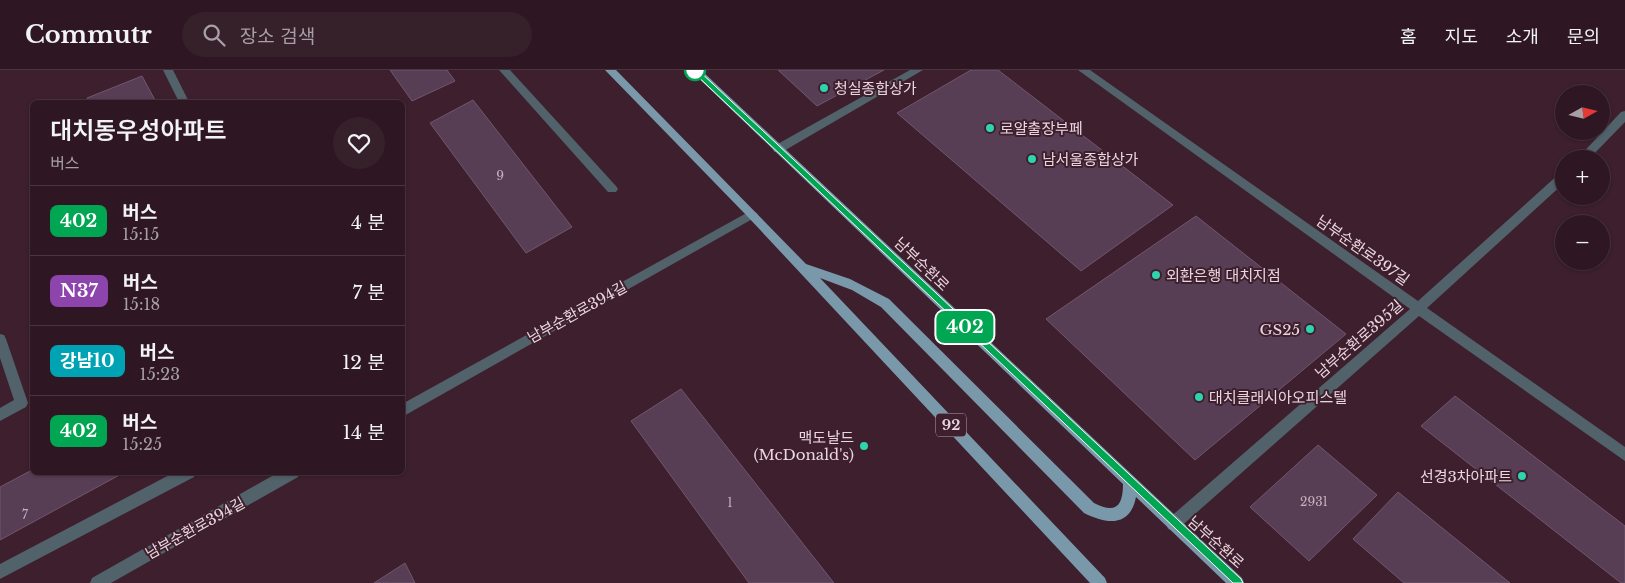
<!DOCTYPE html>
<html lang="ko">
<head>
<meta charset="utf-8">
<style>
  :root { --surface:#2e1722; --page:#36202a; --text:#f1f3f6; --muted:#a79fa5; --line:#493640 }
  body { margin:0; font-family:"Libre Baskerville","Noto Sans KR",serif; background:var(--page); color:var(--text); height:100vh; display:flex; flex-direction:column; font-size:19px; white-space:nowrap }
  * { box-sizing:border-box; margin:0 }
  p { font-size:16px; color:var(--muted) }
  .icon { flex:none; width:28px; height:28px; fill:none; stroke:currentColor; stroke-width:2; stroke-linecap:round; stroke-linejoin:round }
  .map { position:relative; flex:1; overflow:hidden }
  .side { position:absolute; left:30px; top:30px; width:375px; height:375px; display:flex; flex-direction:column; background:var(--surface); border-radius:8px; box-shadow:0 1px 4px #0004,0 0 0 1px var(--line) }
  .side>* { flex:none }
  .badge { padding:0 10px; border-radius:8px; font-size:18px; line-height:32px }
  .needle { width:32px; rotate:82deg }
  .controls { position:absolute; left:1555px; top:15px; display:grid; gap:10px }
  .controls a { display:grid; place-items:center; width:55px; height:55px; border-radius:50%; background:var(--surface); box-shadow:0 1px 4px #0004,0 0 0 1px var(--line); font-size:25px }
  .map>.badge { position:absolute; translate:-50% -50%; box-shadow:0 0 0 2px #fff }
  .round { display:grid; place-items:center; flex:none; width:52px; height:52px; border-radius:26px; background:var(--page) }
  .headline { display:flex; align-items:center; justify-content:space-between; height:85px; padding:0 20px }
  h1 { font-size:24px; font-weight:600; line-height:38px }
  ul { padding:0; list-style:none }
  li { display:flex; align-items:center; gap:15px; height:70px; padding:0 20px; border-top:1px solid var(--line) }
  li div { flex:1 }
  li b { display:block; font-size:19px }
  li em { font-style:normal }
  li .badge { min-width:55px; font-weight:700; text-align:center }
  header { display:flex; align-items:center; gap:30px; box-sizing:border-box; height:70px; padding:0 25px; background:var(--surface); border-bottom:1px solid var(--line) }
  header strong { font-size:24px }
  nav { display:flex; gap:28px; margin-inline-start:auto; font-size:18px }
  .search { width:350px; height:45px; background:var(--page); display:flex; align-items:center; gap:12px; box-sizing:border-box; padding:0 18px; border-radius:28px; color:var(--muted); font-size:19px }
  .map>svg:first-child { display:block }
  .building { fill:#583e55; stroke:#71566e }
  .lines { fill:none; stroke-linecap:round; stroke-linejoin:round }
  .minor { fill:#52626a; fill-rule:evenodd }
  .major { fill:#7998a9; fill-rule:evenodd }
  .line { fill:#00a651; stroke:#fff }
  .stop-dot { fill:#fff; stroke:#00a651; stroke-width:2.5 }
  .poi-dot { fill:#2ed4ab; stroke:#3d1f2d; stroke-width:2 }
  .labels { text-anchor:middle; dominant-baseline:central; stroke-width:4; stroke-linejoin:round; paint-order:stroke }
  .number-label { font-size:12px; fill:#c6b0bc }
  .shield { fill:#3d1f2d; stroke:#b79faa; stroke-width:1 }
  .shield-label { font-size:14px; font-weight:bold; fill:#ebd6df }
  .poi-label { font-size:15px; fill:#ebd6df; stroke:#3d1f2d; text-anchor:start }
  .street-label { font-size:15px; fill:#ebd6df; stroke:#3d1f2d }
</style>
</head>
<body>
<header>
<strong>Commutr</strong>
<div class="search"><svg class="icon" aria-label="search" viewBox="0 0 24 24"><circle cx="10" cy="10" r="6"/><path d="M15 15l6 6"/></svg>장소 검색</div>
<nav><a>홈</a><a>지도</a><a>소개</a><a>문의</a></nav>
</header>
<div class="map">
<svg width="1625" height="513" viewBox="0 0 1625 513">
  <rect width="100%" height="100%" fill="#3d1f2d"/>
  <g class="building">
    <polygon points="390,0 447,0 455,11 412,31"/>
    <polygon points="778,0 884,0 817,36"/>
    <polygon points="971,0 998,0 1173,135 1081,201 897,43"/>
    <polygon points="142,6 156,32 89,32 87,28"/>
    <polygon points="473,30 572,157 526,183 430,53"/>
    <polygon points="1196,146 1346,264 1195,390 1046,249"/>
    <polygon points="681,319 834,513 749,513 631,351"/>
    <polygon points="1455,326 1625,456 1625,513 1621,513 1421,356"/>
    <polygon points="1318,375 1377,425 1309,491 1250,437"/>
    <polygon points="32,400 32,402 125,402 0,470 0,417"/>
    <polygon points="1398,422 1510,513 1404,513 1353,469"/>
    <polygon points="405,493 415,513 374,513"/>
  </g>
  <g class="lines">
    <g class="minor">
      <polygon points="163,0 173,0 189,32 179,32"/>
      <polygon points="499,0 510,0 616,116 618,119 616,122 608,122"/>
      <polygon points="910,0 923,0 782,82 774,82 773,79 774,76"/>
      <polygon points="1078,0 1090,0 1418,231 1560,103 1564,102 1564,113 1427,238 1625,377 1625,391 1419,246 1178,459 1173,461 1168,459 1166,454 1168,449 1410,239"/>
      <polygon points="1625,41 1625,52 1589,89 1577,89 1621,42"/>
      <polygon points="752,140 758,144 756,147 402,347 402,334"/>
      <polygon points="0,264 4,265 6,269 28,333 26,337 0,351 0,338 14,330 0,288"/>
      <polygon points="175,402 196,402 194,407 0,509 0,494"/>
      <polygon points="279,402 300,402 298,407 111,513 90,513 92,508"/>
    </g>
    <path class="major" d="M605 0H616L806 194 850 209 889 229 1094 433C1115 444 1123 437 1123 414L690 0H701L1242 508 1244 513H1226L1136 427C1130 458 1106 454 1084 443L881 237 852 220 820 208 1105 508 1107 513H1090L748 147Z"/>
  </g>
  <polygon class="line" points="691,0 698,0 1241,509 1243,513 1233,513"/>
  <circle class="stop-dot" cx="695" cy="0" r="10"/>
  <g class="poi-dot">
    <circle cx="824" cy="18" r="5"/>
    <circle cx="990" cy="58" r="5"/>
    <circle cx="1032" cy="89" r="5"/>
    <circle cx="1156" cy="205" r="5"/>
    <circle cx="1310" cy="259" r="5"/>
    <circle cx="1199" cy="327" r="5"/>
    <circle cx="864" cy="376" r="5"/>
    <circle cx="1522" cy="406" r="5"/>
  </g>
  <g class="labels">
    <g class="number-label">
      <text x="500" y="105">9</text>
      <text x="1314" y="431">2931</text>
      <text x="730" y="432">1</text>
      <text x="25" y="444">7</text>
    </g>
    <rect class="shield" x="936" y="343.5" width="30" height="23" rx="4"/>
    <g class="shield-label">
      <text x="951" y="355">92</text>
    </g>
    <g class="poi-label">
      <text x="834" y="18">청실종합상가</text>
      <text x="1000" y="58">로얄출장부페</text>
      <text x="1042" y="89">남서울종합상가</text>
      <text x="1166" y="205">외환은행 대치지점</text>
      <text x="1300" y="259" text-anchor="end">GS25</text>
      <text x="1209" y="327">대치클래시아오피스텔</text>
      <text x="854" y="367" text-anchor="end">맥도날드<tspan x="854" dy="17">(McDonald's)</tspan></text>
      <text x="1512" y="406" text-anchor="end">선경3차아파트</text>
    </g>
    <g class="street-label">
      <text transform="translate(1363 180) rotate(35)">남부순환로397길</text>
      <text transform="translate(922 194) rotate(44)">남부순환로</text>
      <text transform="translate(577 242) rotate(-29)">남부순환로394길</text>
      <text transform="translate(1359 269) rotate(-41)">남부순환로395길</text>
      <text transform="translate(195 458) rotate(-29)">남부순환로394길</text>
      <text transform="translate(1216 472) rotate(42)">남부순환로</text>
    </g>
  </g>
</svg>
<div class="controls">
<a><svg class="needle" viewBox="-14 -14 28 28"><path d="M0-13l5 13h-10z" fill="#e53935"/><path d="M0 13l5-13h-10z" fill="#a79fa5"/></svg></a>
<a>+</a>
<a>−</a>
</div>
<b class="badge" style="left:965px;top:257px;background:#00a651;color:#fff">402</b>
<section class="side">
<div class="headline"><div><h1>대치동우성아파트</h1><p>버스</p></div><a class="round"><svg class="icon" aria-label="heart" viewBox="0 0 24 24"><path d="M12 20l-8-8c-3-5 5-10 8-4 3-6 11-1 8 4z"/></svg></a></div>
<ul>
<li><span class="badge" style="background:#00a651;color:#fff">402</span><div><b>버스</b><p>15:15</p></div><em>4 분</em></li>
<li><span class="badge" style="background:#8e44ad;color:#fff">N37</span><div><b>버스</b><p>15:18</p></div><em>7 분</em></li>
<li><span class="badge" style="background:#00a3b4;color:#fff">강남10</span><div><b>버스</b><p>15:23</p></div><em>12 분</em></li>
<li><span class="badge" style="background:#00a651;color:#fff">402</span><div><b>버스</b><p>15:25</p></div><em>14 분</em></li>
</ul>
</section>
</div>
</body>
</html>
